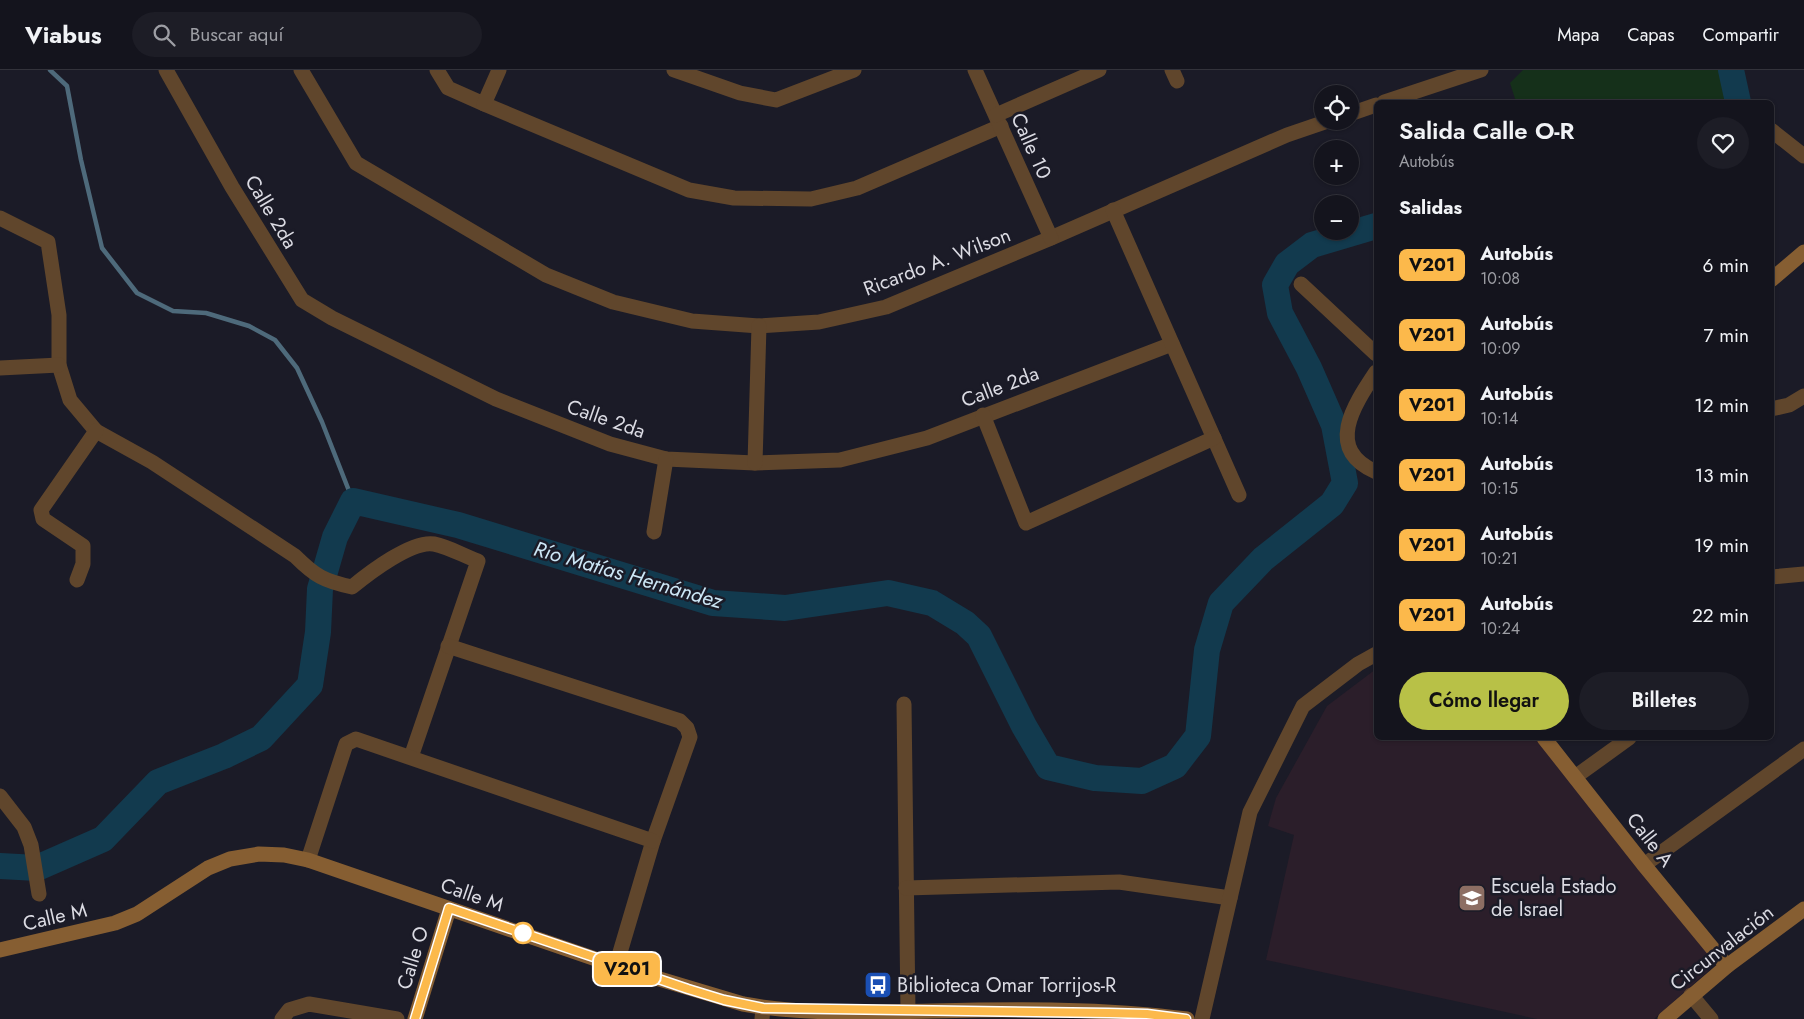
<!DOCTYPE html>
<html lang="es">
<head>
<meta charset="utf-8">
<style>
  :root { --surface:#14141d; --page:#1d1d26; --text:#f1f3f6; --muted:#9d9ea4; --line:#33333b; --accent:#b8c147 }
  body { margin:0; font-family:Jost,sans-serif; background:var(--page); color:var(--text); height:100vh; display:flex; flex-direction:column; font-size:19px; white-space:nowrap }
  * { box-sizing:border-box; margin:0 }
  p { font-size:16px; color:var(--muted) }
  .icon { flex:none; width:28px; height:28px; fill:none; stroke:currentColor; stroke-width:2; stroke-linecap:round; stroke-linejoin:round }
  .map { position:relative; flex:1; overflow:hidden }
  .drawer { position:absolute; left:1374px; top:30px; width:400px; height:640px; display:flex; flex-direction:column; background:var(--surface); border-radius:8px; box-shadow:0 1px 4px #0004,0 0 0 1px var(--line) }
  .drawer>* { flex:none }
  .badge { padding:0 10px; border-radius:8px; font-size:18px; line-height:32px }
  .controls { position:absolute; left:1314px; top:15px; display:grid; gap:10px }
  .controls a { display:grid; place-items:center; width:45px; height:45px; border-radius:50%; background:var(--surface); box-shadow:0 1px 4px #0004,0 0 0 1px var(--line); font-size:25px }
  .map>.badge { position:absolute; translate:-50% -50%; box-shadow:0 0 0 2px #fff }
  h2 { padding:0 25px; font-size:19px; line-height:45px }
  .round { display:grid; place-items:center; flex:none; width:52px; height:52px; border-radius:26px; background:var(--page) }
  .head { display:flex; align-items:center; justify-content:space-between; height:85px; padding:0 25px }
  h1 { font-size:24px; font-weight:600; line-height:38px }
  .button { display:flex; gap:10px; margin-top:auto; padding:10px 25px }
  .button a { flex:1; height:58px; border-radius:30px; background:var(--accent); color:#111; font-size:20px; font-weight:600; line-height:58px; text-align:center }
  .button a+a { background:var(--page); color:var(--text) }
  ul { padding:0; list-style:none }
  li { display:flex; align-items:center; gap:15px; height:70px; padding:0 25px }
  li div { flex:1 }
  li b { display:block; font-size:19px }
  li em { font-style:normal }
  li .badge { min-width:55px; font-weight:700; text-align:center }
  header { display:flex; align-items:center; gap:30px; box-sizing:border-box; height:70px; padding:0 25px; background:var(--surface); border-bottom:1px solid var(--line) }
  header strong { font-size:24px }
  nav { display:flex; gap:28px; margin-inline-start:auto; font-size:18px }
  .search { width:350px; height:45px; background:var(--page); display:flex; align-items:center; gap:12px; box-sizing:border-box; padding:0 18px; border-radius:28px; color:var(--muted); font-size:19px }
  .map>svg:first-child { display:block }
  .education { fill:#2b1e2a }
  .green { fill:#15301a }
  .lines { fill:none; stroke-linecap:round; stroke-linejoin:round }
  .stream { stroke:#4e6a7b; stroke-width:4.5 }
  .river { stroke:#123a4e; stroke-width:26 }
  .street { stroke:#60462c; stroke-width:15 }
  .secondary { stroke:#865e32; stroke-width:15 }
  .line-casing { stroke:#fff; stroke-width:11 }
  .line { stroke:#fcb94b; stroke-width:8 }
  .stop-dot { fill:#fff; stroke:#fcb94b; stroke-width:2.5 }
  .labels { text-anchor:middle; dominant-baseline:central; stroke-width:5; stroke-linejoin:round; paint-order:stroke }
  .street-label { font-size:20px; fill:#dbdbe3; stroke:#1b1b27 }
  .poi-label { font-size:20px; fill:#dbdbe3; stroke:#1b1b27; text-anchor:start }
  .water-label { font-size:21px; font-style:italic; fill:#cde7f6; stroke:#1b1b27 }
</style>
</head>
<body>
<header>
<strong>Viabus</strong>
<div class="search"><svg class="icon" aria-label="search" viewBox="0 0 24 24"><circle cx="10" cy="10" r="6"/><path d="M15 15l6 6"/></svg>Buscar aquí</div>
<nav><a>Mapa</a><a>Capas</a><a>Compartir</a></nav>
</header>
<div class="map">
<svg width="1804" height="949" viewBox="0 0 1804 949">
  <rect width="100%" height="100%" fill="#1b1b27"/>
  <polygon class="education" points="1376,599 1376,668 1537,668 1717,893 1654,949 1537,949 1266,890 1294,765 1268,756 1276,728 1327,636"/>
  <polygon class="green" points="1523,0 1731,0 1738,32 1516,32 1510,13"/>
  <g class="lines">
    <polyline class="stream" points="50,0 67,16 81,90 102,178 137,223 173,241 206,243 249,256 275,270 297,298 322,352 353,431"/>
    <g class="river">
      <polyline points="1731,0 1738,32"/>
      <polyline points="0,796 37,798 103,769 158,712 224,686 261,668 310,615 318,562 320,519 335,467 353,431 458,455 713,533 785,538 888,523 932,533 965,553 979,566 1024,656 1048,697 1095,708 1142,711 1175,696 1198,666 1207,580 1221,533 1263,489 1332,434 1345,413 1334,355 1309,298 1280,243 1275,215 1287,194 1312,175 1376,156"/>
    </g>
    <g class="street">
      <polyline points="166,0 232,117 302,230 332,248 496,329 610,374 666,389 755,393 840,390 927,368 1172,274"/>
      <polyline points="301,0 356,93 546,205 613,232 692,251 759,256 819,252 886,237 1051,168 1287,65 1328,51"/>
      <polyline points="437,0 448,18 484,34 689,120 734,128 811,129 857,118 1001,56"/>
      <polyline points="674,0 740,23 776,30 854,0"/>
      <polyline points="975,0 1051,168"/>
      <polyline points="1172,0 1177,11"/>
      <polyline points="1384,32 1481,0"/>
      <polyline points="484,34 499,0"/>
      <polyline points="1350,44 1376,35"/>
      <polyline points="996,45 1099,0"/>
      <polyline points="1771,60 1804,86"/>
      <polyline points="1113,140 1239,425"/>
      <path d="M0 148 48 172 59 245V295L70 330 96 361 152 392 295 486C315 506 324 511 352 517 369 503 412 470 434 474 449 477 464 486 478 491L411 687"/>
      <polyline points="1301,214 1376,284"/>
      <polyline points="0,298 59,295"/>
      <path d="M1376 302C1354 335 1324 379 1376 402"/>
      <polyline points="1771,339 1789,335 1804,326"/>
      <polyline points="983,345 1026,453 1214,368"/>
      <polyline points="755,393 759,256"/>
      <polyline points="654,462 666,389"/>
      <polyline points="1771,507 1804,504"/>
      <polyline points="77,510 83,494 83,476 43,449 41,440 96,361"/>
      <polyline points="448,576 680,651 687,658 690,667 653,771 616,896"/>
      <polyline points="904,634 908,941"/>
      <polyline points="1575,707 1629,668"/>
      <polyline points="0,726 24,757 31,775 39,824"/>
      <polyline points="308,790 346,674 356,669 653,771"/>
      <polyline points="1644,795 1804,679"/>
      <polyline points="906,818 1119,812 1230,828"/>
      <polyline points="1691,925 1711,949"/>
      <polyline points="282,949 289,940 309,934 397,949"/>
      <polyline points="762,949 763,938"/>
      <polyline points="1202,949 1250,742 1303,636 1358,594 1376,584"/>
    </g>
    <g class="secondary">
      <polyline points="1771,210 1804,182"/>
      <polyline points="1544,668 1644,795 1727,896"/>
      <path d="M0 880 115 853 137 844 208 798 230 789 259 784 284 785 308 790 616 896 743 934C804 945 870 942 932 941 1017 939 1103 938 1187 949"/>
      <polyline points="415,949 449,839"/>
      <polyline points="1665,949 1727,896 1804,839"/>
    </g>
  </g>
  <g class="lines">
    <defs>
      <polyline id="line" points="415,949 449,838 688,919 724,930 763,938 1109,943 1147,944 1186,949"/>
    </defs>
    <use href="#line" class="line-casing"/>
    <use href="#line" class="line"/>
  </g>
  <defs>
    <symbol id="school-square" viewBox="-11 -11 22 22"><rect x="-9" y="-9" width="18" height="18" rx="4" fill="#8d6e63" stroke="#1b1b27"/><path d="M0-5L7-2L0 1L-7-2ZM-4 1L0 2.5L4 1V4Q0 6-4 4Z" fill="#fff"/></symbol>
    <symbol id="bus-square" viewBox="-11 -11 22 22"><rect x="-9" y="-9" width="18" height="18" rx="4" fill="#1a4fb4" stroke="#1b1b27"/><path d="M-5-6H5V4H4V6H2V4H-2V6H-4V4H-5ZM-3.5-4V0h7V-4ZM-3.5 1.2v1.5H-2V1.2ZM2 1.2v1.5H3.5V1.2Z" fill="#fff"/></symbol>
  </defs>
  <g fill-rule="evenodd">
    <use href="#school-square" x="1456" y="812" width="32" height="32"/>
    <use href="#bus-square" x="862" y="899" width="32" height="32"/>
  </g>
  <circle class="stop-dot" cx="523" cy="863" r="10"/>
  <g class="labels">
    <g class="street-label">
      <text transform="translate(1031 76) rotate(66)">Calle 10</text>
      <text transform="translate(271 142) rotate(59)">Calle 2da</text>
      <text transform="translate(937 192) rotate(-21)">Ricardo A. Wilson</text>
      <text transform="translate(1000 317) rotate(-21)">Calle 2da</text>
      <text transform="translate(606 349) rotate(19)">Calle 2da</text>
      <text transform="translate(1650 770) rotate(52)">Calle A</text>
      <text transform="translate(472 825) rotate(19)">Calle M</text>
      <text transform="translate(55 847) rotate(-13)">Calle M</text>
      <text transform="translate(1722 878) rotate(-38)">Circunvalación</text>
      <text transform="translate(413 888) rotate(-73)">Calle O</text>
    </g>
    <g class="poi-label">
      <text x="1491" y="816">Escuela Estado<tspan x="1491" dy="23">de Israel</tspan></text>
      <text x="897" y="915">Biblioteca Omar Torrijos-R</text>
    </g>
    <g class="water-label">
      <text transform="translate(628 505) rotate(16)">Río Matías Hernández</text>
    </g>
  </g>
</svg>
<div class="controls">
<a><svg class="icon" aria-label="locate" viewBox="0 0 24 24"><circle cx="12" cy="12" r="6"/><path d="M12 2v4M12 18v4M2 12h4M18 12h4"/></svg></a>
<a>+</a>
<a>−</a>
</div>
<b class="badge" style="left:627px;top:899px;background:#fcb94b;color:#111">V201</b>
<section class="drawer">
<div class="head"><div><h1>Salida Calle O-R</h1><p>Autobús</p></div><a class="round"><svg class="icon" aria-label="heart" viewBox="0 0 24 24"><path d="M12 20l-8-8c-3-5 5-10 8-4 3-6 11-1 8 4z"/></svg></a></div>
<h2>Salidas</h2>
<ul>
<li><span class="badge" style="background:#fcb94b;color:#111">V201</span><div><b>Autobús</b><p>10:08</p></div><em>6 min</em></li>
<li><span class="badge" style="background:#fcb94b;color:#111">V201</span><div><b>Autobús</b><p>10:09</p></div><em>7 min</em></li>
<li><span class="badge" style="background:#fcb94b;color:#111">V201</span><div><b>Autobús</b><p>10:14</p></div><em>12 min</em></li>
<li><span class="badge" style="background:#fcb94b;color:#111">V201</span><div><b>Autobús</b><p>10:15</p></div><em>13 min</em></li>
<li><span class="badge" style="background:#fcb94b;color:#111">V201</span><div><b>Autobús</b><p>10:21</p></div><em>19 min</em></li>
<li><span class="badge" style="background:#fcb94b;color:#111">V201</span><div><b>Autobús</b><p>10:24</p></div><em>22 min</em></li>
</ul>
<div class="button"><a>Cómo llegar</a><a>Billetes</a></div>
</section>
</div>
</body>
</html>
